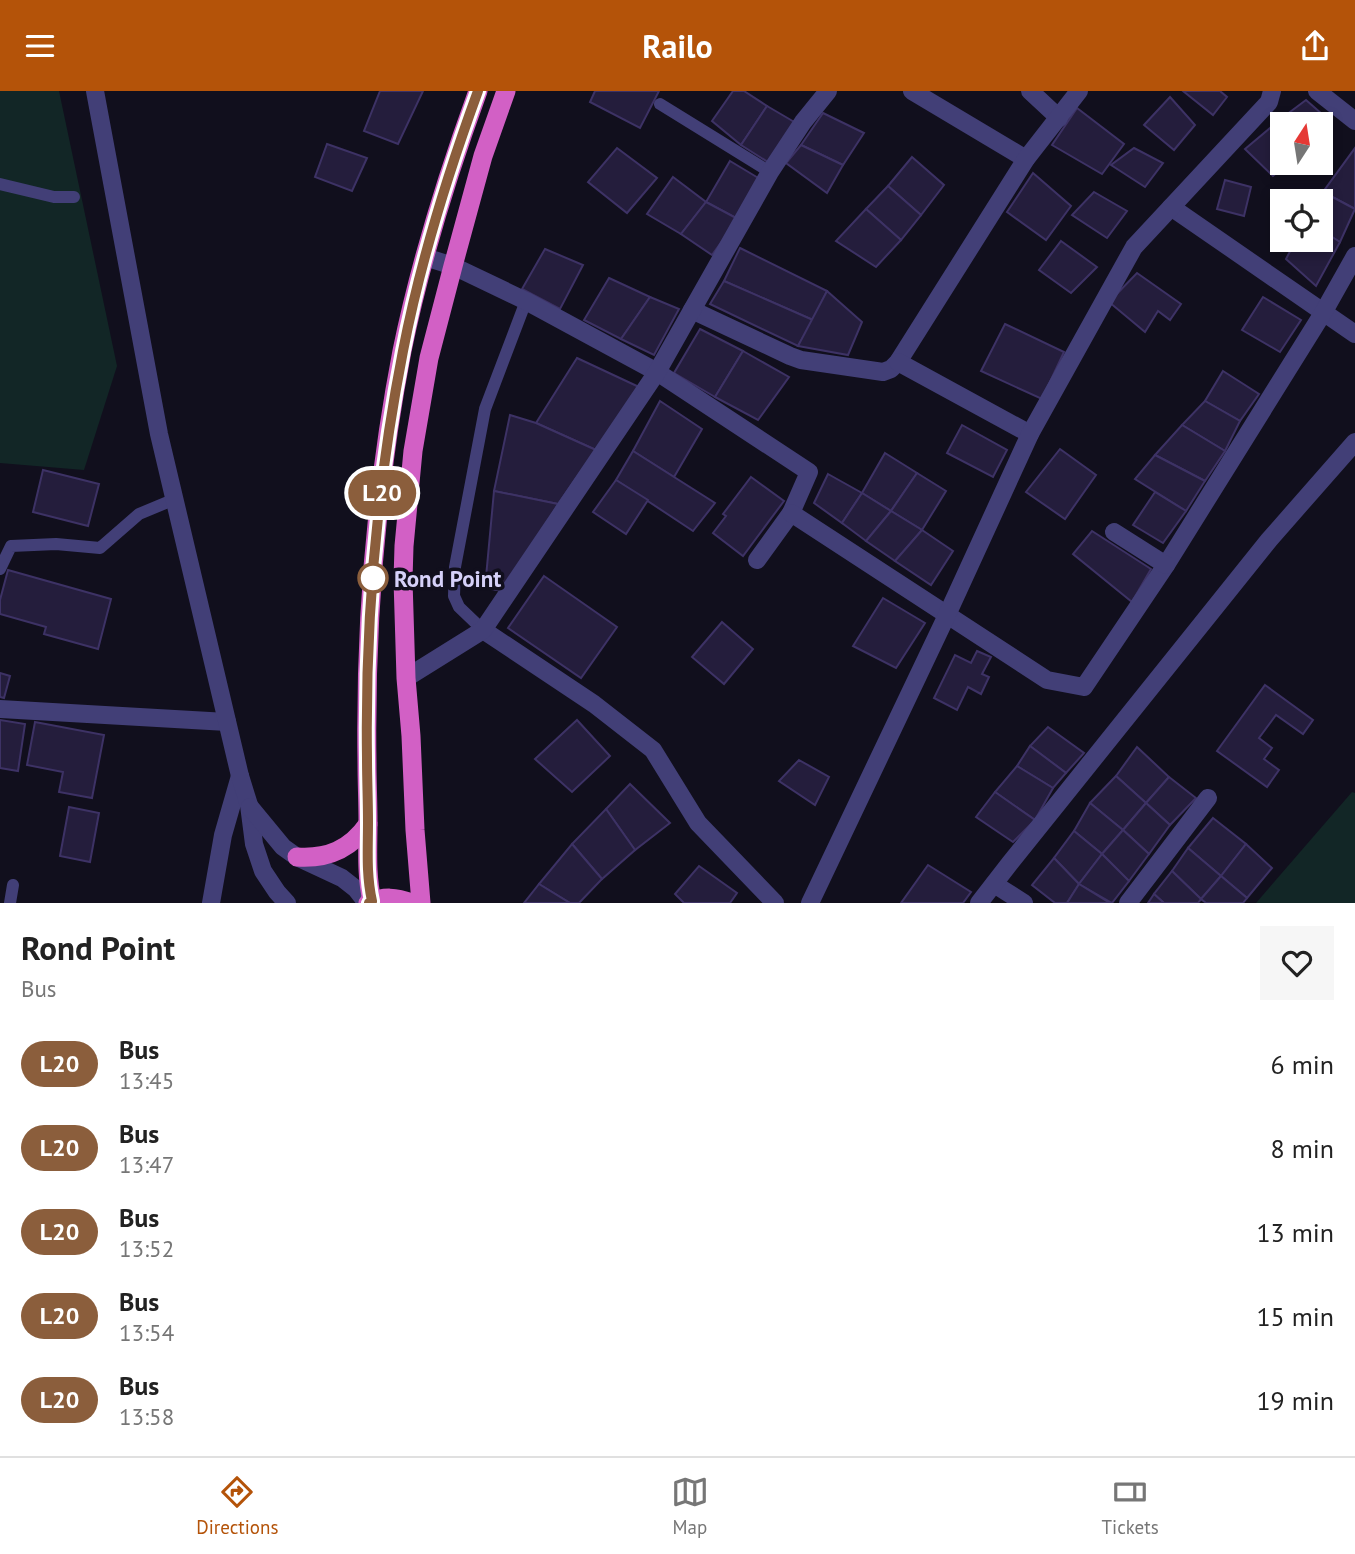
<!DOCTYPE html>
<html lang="en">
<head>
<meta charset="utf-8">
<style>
  :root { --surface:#fff; --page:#f6f6f6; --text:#222; --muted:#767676; --line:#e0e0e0; --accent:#b45309 }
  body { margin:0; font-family:"PT Sans",sans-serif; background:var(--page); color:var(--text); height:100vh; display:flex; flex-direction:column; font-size:26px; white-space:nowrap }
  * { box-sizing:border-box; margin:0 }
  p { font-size:23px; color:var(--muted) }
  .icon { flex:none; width:38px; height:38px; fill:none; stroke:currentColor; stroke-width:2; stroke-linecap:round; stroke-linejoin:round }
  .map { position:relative; height:812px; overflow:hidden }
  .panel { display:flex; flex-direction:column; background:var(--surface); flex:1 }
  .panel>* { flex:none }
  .badge { padding:0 14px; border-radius:23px; font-size:24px; line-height:46px }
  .needle { width:46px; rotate:12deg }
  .controls { position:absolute; left:1270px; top:21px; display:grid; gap:14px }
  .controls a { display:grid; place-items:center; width:63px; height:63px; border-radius:0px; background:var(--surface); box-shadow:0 4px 10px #0003; font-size:35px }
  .map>.badge { position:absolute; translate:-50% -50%; box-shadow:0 0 0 4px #fff }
  .round { display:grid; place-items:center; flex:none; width:74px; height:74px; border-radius:0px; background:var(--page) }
  .summary { display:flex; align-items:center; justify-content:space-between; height:119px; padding:0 21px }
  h1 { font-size:33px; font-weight:700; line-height:52px }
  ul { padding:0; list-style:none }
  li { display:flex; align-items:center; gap:21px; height:84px; padding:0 21px }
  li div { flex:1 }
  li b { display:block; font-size:26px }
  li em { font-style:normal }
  li .badge { min-width:77px; font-weight:700; text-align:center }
  header { display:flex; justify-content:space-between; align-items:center; height:91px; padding:0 21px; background:var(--accent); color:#fff; font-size:32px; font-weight:700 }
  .tabs { display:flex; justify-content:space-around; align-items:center; height:98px; border-top:2px solid var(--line); background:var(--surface); font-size:19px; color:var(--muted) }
  .tabs a { display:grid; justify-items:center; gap:4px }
  .tabs .active { color:var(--accent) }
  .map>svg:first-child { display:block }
  .green { fill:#122626 }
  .building { fill:#241d3c; stroke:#3d3265; stroke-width:2 }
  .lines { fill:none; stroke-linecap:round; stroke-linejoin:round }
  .service { stroke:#423f77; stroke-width:12 }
  .minor { stroke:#423f77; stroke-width:18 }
  .tertiary { stroke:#423f77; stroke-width:18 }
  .trunk { stroke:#d260c5; stroke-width:19 }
  .line-casing { stroke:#fff; stroke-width:16 }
  .line { stroke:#8b5e3c; stroke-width:10 }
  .stop-dot { fill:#fff; stroke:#8b5e3c; stroke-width:3.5 }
  .labels { text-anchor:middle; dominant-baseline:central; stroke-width:7; stroke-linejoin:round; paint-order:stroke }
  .stop-label { font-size:23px; font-weight:bold; fill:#d6d1f9; stroke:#110f1d; text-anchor:start }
</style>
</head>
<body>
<header><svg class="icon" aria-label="menu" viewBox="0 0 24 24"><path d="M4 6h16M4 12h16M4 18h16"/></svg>Railo<svg class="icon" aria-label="share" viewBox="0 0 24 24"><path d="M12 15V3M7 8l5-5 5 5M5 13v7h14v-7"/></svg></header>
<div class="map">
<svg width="1355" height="812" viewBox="0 0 1355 812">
  <rect width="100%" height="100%" fill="#110f1d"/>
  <g class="green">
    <polygon points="0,0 59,0 117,275 84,379 0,372"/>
    <polygon points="1352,701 1355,702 1355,812 1256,812"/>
  </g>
  <g class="building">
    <polygon points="380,0 423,0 398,53 364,40"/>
    <polygon points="595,0 659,0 640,37 590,11"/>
    <polygon points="733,0 744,0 767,15 741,54 712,30"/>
    <polygon points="1183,0 1220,0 1227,6 1213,24"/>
    <polygon points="1170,6 1195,34 1174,59 1144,34"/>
    <polygon points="1306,9 1330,30 1321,39 1321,33 1286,33 1282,27"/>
    <polygon points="767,15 796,32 771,73 741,54"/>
    <polygon points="1077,17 1124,53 1102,83 1052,54"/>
    <polygon points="823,22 864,42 843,74 801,54"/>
    <polygon points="1282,27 1286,33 1283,33 1283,72 1288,72 1273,85 1245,58"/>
    <polygon points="327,53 367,67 352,100 315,86"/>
    <polygon points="801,54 843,74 827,102 786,72"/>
    <polygon points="617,57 657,87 627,122 588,91"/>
    <polygon points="1134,57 1163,72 1145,96 1111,74"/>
    <polygon points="1355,57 1355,118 1323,101"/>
    <polygon points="912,66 944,94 921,124 888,95"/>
    <polygon points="730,70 760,88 738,128 706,111"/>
    <polygon points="1033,82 1071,115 1046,149 1007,121"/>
    <polygon points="673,86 706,111 681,143 647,123"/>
    <polygon points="1225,89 1251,96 1244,125 1217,118"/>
    <polygon points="888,95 921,124 901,149 866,118"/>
    <polygon points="1094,101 1127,120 1107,147 1072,124"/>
    <polygon points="1323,101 1355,118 1340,151 1321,139 1321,110 1318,110"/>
    <polygon points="706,111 738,128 712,164 681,143"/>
    <polygon points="866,118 901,149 876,176 836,150"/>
    <polygon points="1321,139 1340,151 1316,195 1286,168 1296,149 1321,149"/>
    <polygon points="1061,150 1097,176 1071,202 1039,179"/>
    <polygon points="740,157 827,200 813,229 724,190"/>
    <polygon points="545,158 583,174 560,218 522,198"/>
    <polygon points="1137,182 1181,213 1170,229 1158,220 1145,241 1109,211"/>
    <polygon points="609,187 650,206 621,248 584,229"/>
    <polygon points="724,190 813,229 798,255 710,213"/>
    <polygon points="827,200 862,231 848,264 798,255"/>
    <polygon points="650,206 679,218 654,264 621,248"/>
    <polygon points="1263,206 1301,229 1280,261 1242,239"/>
    <polygon points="1005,233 1064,261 1042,308 981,280"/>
    <polygon points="700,238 743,260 715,306 674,282"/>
    <polygon points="743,260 789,286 758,329 715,306"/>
    <polygon points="577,267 639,296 596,359 536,332"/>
    <polygon points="1223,280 1259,303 1240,330 1205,310"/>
    <polygon points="660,310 702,338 674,386 633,360"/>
    <polygon points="1205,310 1240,330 1225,360 1182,334"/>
    <polygon points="510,324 536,332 596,359 558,413 494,400"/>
    <polygon points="962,334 1007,359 993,386 947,362"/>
    <polygon points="1182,334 1225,360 1205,390 1155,364"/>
    <polygon points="1060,358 1096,384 1065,428 1026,401"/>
    <polygon points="633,360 715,412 693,440 616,389"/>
    <polygon points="885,362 917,382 891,420 862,402"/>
    <polygon points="1155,364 1205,390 1186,420 1135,388"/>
    <polygon points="43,379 99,393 88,435 33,421"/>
    <polygon points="917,382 946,400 922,439 891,420"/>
    <polygon points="828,383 862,402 842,432 814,412"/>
    <polygon points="751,386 784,410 743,465 713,442 726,425 723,423"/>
    <polygon points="616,389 648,409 626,443 593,421"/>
    <polygon points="494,400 558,413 507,501 485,497"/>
    <polygon points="1155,401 1186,420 1163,452 1133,434"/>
    <polygon points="862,402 891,420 866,450 842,432"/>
    <polygon points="891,420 922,439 895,470 866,450"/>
    <polygon points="922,439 953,460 931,494 895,470"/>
    <polygon points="1092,440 1151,478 1132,511 1073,463"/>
    <polygon points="8,479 111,508 98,558 44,543 46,536 0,523 0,509"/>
    <polygon points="544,485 617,536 581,587 508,537"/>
    <polygon points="883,507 925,532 896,577 853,555"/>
    <polygon points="722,531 753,558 724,593 692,566"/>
    <polygon points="977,560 991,566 982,583 989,586 981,603 968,596 957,619 934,607 955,564 971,572"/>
    <polygon points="0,582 10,585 4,607 0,606"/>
    <polygon points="1265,594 1313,629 1303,643 1276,624 1259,647 1272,657 1264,668 1279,679 1267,696 1217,660"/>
    <polygon points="0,629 25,633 18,680 0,677"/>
    <polygon points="577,629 610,665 572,701 535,668"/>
    <polygon points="35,631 104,644 92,707 59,701 63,681 27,674"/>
    <polygon points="1048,636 1084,662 1066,682 1030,655"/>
    <polygon points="1030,655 1066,682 1053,697 1017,675"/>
    <polygon points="1137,656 1169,686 1146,712 1116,685"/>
    <polygon points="799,669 829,686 815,714 779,690"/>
    <polygon points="1017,675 1053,697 1035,729 995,701"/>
    <polygon points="1116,685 1146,712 1123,739 1090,712"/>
    <polygon points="1169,686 1196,707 1170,734 1146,712"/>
    <polygon points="630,693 670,732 635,759 606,718"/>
    <polygon points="995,701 1035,729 1013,751 976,726"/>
    <polygon points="1090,712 1123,739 1102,763 1074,740"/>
    <polygon points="1146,712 1170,734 1149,763 1123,739"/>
    <polygon points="69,716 99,722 90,771 60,765"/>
    <polygon points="606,718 635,759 602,788 572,753"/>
    <polygon points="1213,727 1246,753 1221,785 1188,757"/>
    <polygon points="1123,739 1149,763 1129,790 1102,763"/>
    <polygon points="1074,740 1102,763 1079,793 1054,767"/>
    <polygon points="572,753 602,788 579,812 570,812 539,793"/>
    <polygon points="1246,753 1272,777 1247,807 1221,785"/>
    <polygon points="1188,757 1221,785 1201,808 1172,780"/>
    <polygon points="1102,763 1129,790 1112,812 1079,793"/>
    <polygon points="1054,767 1079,793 1067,812 1055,812 1032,794"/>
    <polygon points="928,774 971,801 963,812 901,812"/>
    <polygon points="699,775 737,802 730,812 684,812 675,803"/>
    <polygon points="1172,780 1201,808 1198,812 1164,812 1154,803"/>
    <polygon points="1221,785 1247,807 1243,812 1206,812 1201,808"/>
    <polygon points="539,793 570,812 524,812"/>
    <polygon points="1079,793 1110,812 1067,812"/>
    <polygon points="1154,803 1164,812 1148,812"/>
  </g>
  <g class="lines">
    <g class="service">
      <polyline points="660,13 770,81"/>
      <polyline points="0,93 54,106 74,106"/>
      <polyline points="0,478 11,455 56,453 100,457 139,423 175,408"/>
      <polyline points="483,539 459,516 454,505 455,476 485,318 526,210"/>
      <polyline points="10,812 13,794"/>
    </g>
    <g class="minor">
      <polyline points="912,0 1026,68"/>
      <polyline points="1030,0 1059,27"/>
      <polyline points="1317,0 1355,30"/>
      <polyline points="1171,116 1355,243"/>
      <polyline points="425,166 453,175 526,210 657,281 809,381 791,422 757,469"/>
      <polyline points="692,219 790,265 801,269 883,281 891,278 898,271 1026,68 1079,0"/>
      <polyline points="898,271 1030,343"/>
      <polyline points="791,422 1047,589 1084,596 1166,474 1323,222 1355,165"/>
      <polyline points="1114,441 1166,474"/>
      <polyline points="483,539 594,613 653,659 698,732 775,812"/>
      <polyline points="406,587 483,539 657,281 770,81 803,31 828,0"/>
      <polyline points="0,618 227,631"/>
      <polyline points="994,793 1024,812"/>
      <polyline points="211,812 223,744 240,685"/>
      <polyline points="810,812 947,524 1030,343 1134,156 1269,11 1272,0"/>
      <polyline points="979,812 1010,772 1269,449 1355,351"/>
      <polyline points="1128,812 1208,707"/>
    </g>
    <g class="tertiary">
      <polyline points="95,0 159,343 240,685 249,714 254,753 263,780 277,801 287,812"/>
      <polyline points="250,716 283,756 297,766 342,787 356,798 367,812"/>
    </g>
    <g class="trunk">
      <path d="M297 766C327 768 350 759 368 733"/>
      <path d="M372 810C366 783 368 758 368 731 368 711 367 692 367 672 365 535 376 395 402 260 420 172 447 85 478 0"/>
      <path d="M368 812C384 805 396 806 412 812"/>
      <polyline points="421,812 415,739 411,645 406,587 403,489 404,455 413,360 429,267 453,175 483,65 506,0"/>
    </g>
  </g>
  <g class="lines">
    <defs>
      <path id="line" d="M369 812 372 810C366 783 368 758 368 731 368 710 367 688 367 667 365 531 377 393 403 260 420 172 447 85 478 0"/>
    </defs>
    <use href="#line" class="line-casing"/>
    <use href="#line" class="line"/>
  </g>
  <circle class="stop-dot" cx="373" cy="487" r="14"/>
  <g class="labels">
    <g class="stop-label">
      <text x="394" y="487">Rond Point</text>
    </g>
  </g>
</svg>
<div class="controls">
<a><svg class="needle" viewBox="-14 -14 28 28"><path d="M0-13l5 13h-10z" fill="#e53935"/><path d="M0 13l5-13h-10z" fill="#767676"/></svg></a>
<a><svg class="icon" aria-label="locate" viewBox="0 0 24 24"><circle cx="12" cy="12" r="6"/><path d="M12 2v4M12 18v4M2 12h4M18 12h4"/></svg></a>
</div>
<b class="badge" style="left:382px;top:402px;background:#8b5e3c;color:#fff">L20</b>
</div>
<section class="panel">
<div class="summary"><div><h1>Rond Point</h1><p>Bus</p></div><a class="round"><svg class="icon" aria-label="heart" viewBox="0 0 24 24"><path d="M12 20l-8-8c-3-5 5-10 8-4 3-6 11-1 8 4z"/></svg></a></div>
<ul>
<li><span class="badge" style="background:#8b5e3c;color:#fff">L20</span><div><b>Bus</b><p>13:45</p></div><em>6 min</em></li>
<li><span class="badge" style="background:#8b5e3c;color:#fff">L20</span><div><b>Bus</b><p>13:47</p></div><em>8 min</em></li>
<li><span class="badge" style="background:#8b5e3c;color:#fff">L20</span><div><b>Bus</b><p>13:52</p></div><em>13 min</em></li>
<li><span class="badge" style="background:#8b5e3c;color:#fff">L20</span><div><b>Bus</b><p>13:54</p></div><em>15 min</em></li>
<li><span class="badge" style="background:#8b5e3c;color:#fff">L20</span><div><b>Bus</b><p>13:58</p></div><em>19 min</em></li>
</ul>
</section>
<nav class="tabs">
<a class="active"><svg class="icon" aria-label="directions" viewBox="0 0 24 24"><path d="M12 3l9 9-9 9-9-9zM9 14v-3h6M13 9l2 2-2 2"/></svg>Directions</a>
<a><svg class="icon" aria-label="map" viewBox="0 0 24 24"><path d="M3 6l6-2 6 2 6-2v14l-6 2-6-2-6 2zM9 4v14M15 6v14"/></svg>Map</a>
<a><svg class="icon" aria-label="tickets" viewBox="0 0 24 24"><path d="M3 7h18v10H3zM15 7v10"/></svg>Tickets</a>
</nav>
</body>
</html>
